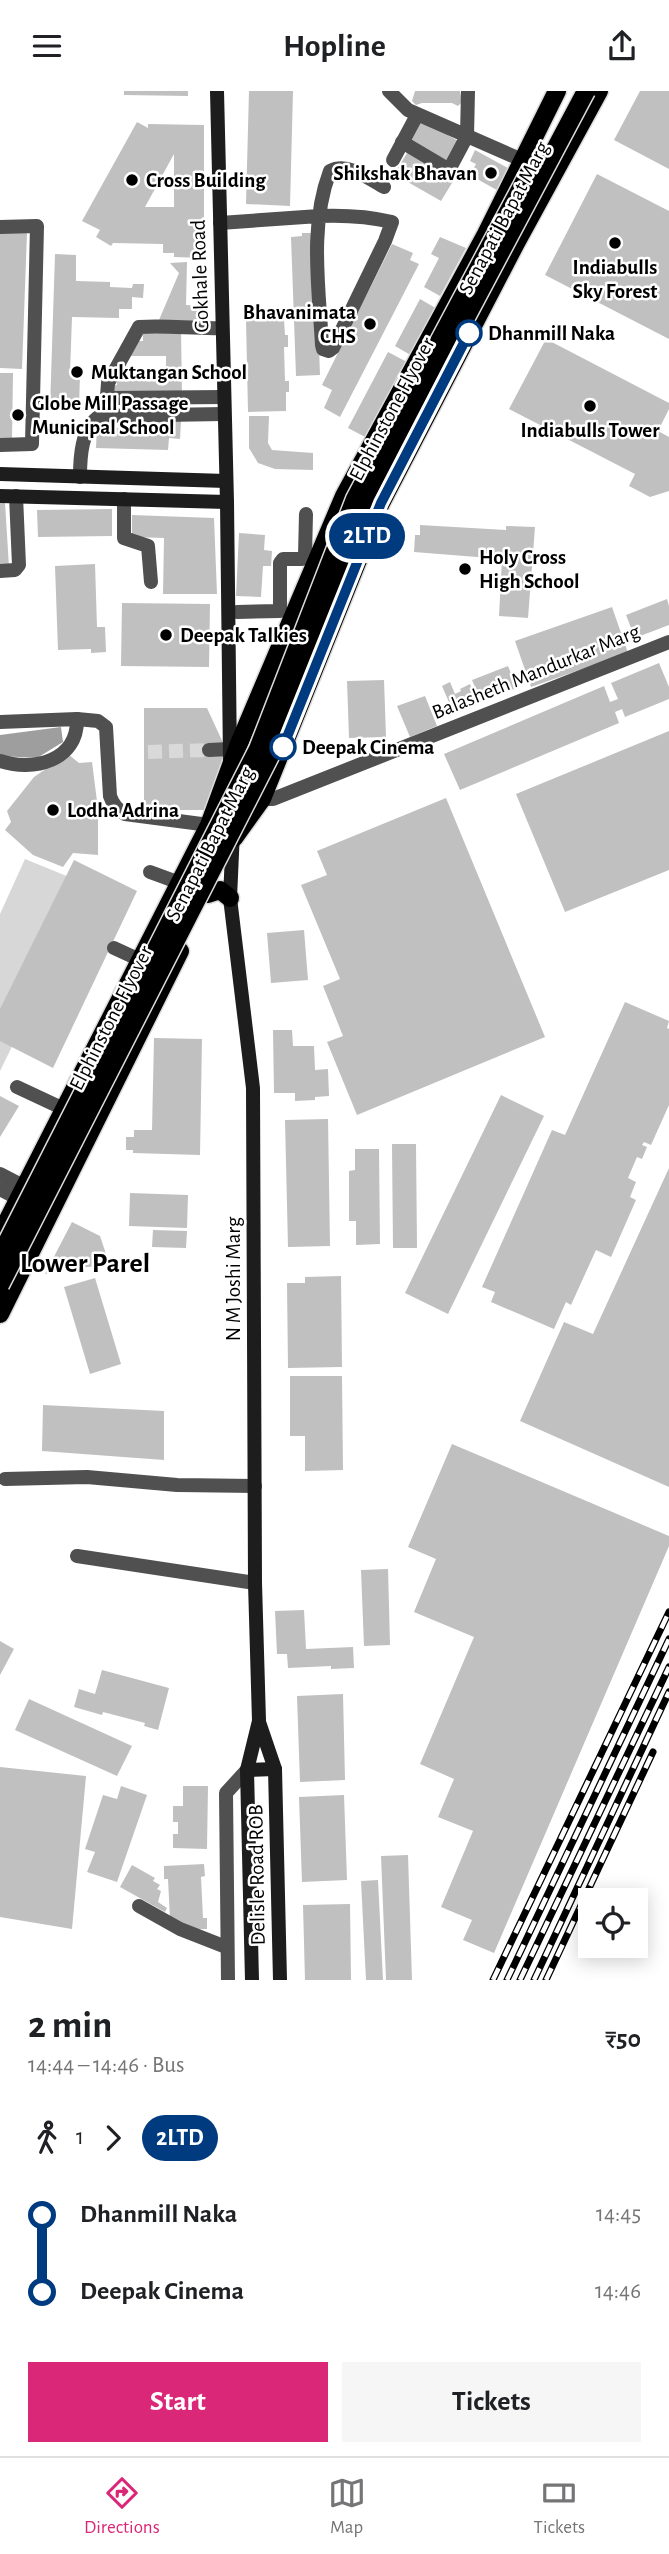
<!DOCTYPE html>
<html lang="en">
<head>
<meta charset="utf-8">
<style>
  :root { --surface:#fff; --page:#f6f6f6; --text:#202124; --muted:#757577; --line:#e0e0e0; --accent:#db2777 }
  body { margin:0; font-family:"Alegreya Sans",sans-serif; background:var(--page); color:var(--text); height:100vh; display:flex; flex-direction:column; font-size:26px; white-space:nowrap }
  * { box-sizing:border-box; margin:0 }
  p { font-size:23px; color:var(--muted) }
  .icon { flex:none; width:38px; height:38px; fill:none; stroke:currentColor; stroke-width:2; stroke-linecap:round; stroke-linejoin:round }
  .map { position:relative; height:1889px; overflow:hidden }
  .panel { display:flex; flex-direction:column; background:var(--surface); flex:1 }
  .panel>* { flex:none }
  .badge { padding:0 14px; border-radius:23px; font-size:24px; line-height:46px }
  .fabs { position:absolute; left:578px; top:1797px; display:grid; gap:14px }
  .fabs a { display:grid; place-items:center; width:70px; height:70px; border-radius:0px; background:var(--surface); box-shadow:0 4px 18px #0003; font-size:35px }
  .map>.badge { position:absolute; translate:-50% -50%; box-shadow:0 0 0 4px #fff }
  .legs { display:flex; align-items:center; gap:10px; height:77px; padding:0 28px; font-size:23px }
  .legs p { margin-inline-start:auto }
  .summary { display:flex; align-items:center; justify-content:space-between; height:119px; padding:0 28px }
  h1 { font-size:38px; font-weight:700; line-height:52px }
  .action { display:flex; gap:14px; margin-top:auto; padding:14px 28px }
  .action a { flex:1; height:80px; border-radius:0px; background:var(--accent); color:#fff; font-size:28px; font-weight:700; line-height:80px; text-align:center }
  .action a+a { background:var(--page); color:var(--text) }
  ul { padding:0 28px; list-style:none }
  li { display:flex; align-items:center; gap:24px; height:77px; font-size:26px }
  li i { display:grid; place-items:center; width:10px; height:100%; margin:0 9px; background:currentColor }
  li i::after { content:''; width:18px; height:18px; margin:-9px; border:5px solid; border-radius:50%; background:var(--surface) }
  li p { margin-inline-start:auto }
  li:first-child i { background:linear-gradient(#0000 50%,currentColor 0) }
  li:last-child i { background:linear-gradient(currentColor 50%,#0000 0) }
  header { display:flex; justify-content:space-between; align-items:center; height:91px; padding:0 28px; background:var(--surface); font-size:32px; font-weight:700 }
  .tabs { display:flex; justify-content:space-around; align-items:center; height:98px; border-top:2px solid var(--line); background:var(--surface); font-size:19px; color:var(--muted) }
  .tabs a { display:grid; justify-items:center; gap:4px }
  .tabs .active { color:var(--accent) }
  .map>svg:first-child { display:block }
  .green { fill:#d7d7d7 }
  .water { fill:#9e9e9e }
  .building { fill:#c0c0c0; fill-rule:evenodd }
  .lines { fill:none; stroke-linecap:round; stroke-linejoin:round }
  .minor-tunnel { stroke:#d9d9d9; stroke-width:14; stroke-dasharray:14 7; stroke-linecap:butt }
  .primary-casing { stroke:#dbdbdb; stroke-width:21 }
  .minor { stroke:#505050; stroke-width:14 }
  .secondary { stroke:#1d1d1d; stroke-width:14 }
  .primary { stroke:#000; stroke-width:18 }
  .rail-casing { stroke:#000; stroke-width:7 }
  .rail { stroke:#fff; stroke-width:4.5; stroke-dasharray:13; stroke-linecap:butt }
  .primary-bridge-casing { stroke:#dbdbdb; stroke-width:21; stroke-linecap:butt }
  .primary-bridge { stroke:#000; stroke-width:18 }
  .line-1-casing { stroke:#fff; stroke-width:16 }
  .line-1 { stroke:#003b80; stroke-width:10 }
  .poi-dot { fill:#000; stroke:#fff; stroke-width:2.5 }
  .stop-1-dot { fill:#fff; stroke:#003b80; stroke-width:3.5 }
  .labels { text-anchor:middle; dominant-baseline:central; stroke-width:5; stroke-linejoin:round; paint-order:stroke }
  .poi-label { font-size:21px; font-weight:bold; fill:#000; stroke:#fff; text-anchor:start }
  .street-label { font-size:21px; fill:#000; stroke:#fff }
  .stop-label { font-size:21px; font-weight:bold; fill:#000; stroke:#fff; text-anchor:start }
  .district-label { font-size:28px; font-weight:bold; fill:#000; stroke:#fff }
</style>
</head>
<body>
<header><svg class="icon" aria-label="menu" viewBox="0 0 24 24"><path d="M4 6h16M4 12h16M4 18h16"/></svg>Hopline<svg class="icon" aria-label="share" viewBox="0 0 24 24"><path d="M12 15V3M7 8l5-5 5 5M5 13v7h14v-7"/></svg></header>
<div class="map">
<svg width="669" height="1889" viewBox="0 0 669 1889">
  <rect width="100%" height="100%" fill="#fff"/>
  <polygon class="green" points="25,768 91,795 0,980 0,823"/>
  <polygon class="water" points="61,636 63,651 37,667 0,665 0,644"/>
  <g class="building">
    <polygon points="124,0 188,0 188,5 124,4"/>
    <polygon points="249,0 293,0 290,115 246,113"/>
    <polygon points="415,0 460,0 462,11 458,15 452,12 422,12 416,14 412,10"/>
    <polygon points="640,0 669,0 669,78 614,49"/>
    <polygon points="421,29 462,52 449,74 410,51"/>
    <path d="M137 31 148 37V33L204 34V167L174 166V162H163V153L113 152 111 155 96 146 100 139 82 130ZM174 63V116H145Z"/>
    <polygon points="475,59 513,80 502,102 470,84 476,73 470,70"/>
    <polygon points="407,62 418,65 455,87 441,110 406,90 410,84 398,77"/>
    <polygon points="597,83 669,120 669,248 545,184"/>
    <polygon points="0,140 27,142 22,278 0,277"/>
    <polygon points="302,142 315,142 320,284 296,285 291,146 302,145"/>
    <polygon points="440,146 466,157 440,205 424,196 439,167 431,163"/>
    <polygon points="392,153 413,162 410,169 419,173 340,326 324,317 332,299 322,294"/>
    <polygon points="55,163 76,164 76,190 110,191 110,196 132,197 133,193 144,193 143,207 132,206 132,218 119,218 119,227 72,226 70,283 80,283 79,318 50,317"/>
    <polygon points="187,171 186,214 204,215 204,230 159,229 179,182 170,172"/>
    <polygon points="420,208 439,219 414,266 395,255"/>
    <polygon points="246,229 284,229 285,244 288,244 288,256 284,256 285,290 289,290 289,301 286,301 286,320 248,321"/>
    <polygon points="143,237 181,237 182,305 109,305 109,294 117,294 117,280 166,279 166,265 130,265 132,250 143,250"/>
    <polygon points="546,248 669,312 669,318 658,340 669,346 669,400 650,406 629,395 635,383 509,318"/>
    <polygon points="388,261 407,271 367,347 348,337"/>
    <polygon points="0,282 13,282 12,348 0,348"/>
    <polygon points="249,325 269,325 268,352 272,359 313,362 313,379 275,378 258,372 249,357"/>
    <polygon points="159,329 181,330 180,348 169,347 168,359 96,357 97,335 141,340 141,335 148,336 149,332 158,332"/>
    <polygon points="0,412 5,412 9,476 0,477"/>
    <polygon points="112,418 112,445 38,446 37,419"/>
    <polygon points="132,424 214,427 217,503 163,503 164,447 132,446"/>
    <polygon points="420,434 506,439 506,435 535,436 528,527 499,525 502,468 414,461 415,444 420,444"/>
    <polygon points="239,442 265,444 264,459 272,460 271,475 263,475 261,506 236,505"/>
    <polygon points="95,473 97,536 105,536 106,561 91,562 91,558 58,559 55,475"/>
    <polygon points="667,508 669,515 669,534 635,547 626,524"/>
    <polygon points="122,512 210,513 209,576 121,575"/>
    <polygon points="612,516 628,562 531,596 515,550"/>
    <polygon points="659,572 669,596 669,608 625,626 622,618 615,621 619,632 460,699 444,663 604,595 610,611 618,608 611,592"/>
    <polygon points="508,575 517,597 481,611 472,589"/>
    <polygon points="384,589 386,646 349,647 347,590"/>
    <polygon points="450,591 455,603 461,600 460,598 470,593 478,613 454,623 442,595"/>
    <polygon points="425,605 437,635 410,646 397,615"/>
    <polygon points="144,617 207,617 230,667 208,719 144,719"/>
    <polygon points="669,640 669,779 565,821 516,703"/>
    <polygon points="68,663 79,672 92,671 98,718 98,764 73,762 63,776 33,764 5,739 11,731 7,720 34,686"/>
    <polygon points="446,707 545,946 357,1024 327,951 343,945 323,895 340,888 301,794 327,784 317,760"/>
    <polygon points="74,769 137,800 53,977 0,950 0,918"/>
    <polygon points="304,839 308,889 271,892 267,842"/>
    <polygon points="625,911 669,930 667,937 669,938 669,1014 651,1054 644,1051 642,1054 647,1056 642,1068 637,1066 628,1087 636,1091 630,1106 636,1109 611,1166 596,1159 571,1214 566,1211 554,1238 491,1211 495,1201 482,1196 552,1039 565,1044"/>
    <polygon points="273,939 292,939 293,955 314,955 315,979 328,978 329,1005 315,1006 315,1009 295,1010 295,1002 274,1002"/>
    <polygon points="154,947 202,948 200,1064 133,1062 133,1059 126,1059 126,1046 134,1046 134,1039 152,1039"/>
    <polygon points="501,1004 544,1025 448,1223 405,1202"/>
    <polygon points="0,1005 19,1015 0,1046"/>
    <polygon points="328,1028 330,1155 288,1156 285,1029"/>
    <polygon points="392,1053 416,1053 417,1157 393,1157"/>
    <polygon points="355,1058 379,1058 380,1153 356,1154 356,1130 349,1130 349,1080 355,1079"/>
    <polygon points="669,1077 669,1396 520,1330 564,1231 593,1243"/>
    <polygon points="130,1102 188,1104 187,1137 129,1135"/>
    <polygon points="72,1131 100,1145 110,1175 64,1177 63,1179 45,1183"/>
    <polygon points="153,1139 187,1140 186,1157 152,1156"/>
    <polygon points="341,1185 342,1276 288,1277 287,1192 305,1192 305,1186"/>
    <polygon points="95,1187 121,1273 90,1283 64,1196"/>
    <polygon points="290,1285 342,1285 343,1379 305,1380 305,1345 290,1345"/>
    <polygon points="43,1314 164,1320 164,1369 42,1360"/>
    <polygon points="452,1353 669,1445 669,1455 494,1862 463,1849 472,1829 441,1816 473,1740 438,1726 454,1688 420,1673 474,1546 414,1521 436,1468 408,1456"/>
    <polygon points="388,1478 390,1554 364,1555 361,1479"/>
    <polygon points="304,1519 306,1558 353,1556 354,1577 331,1578 331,1575 288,1577 287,1563 277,1563 275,1520"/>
    <polygon points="0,1550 14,1558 0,1584"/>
    <polygon points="102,1579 169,1597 158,1639 144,1635 145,1632 103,1621 102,1624 74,1616 79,1598 95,1603"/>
    <polygon points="343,1603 345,1689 300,1691 297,1605"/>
    <polygon points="29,1608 132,1655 117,1685 15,1639"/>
    <polygon points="0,1676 86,1685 72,1838 0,1826"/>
    <polygon points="121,1695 147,1704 117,1791 87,1781 95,1761 85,1758 103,1704 117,1708"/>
    <polygon points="183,1695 208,1695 207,1758 173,1757 173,1743 178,1743 178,1731 173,1731 173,1715 183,1715"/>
    <polygon points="344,1704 347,1789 302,1791 299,1706"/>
    <polygon points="408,1764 412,1889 386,1889 381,1765"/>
    <polygon points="204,1773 205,1785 201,1786 203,1827 207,1827 207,1838 167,1839 166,1828 170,1828 168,1788 164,1788 164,1775"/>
    <polygon points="132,1774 155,1787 153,1790 160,1794 157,1798 161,1800 158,1811 167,1817 165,1821 120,1796"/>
    <polygon points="378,1789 383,1889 366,1889 361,1790"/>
    <polygon points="350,1813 351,1889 305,1889 303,1814"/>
  </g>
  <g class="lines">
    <polyline class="minor-tunnel" points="148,661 209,659"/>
    <defs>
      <g id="primary">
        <polyline points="234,747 262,708 381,412 516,152 599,0"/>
        <polyline points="189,796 208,803 220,799 230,807"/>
        <polyline points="0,1144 209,734 238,655 344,405 486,143 557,0"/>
        <polyline points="0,1223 180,860"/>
      </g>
    </defs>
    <use href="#primary" class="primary-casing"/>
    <g class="minor">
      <polyline points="389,0 408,19 522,69"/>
      <polyline points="402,51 446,77 450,77 467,45 468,0"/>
      <polyline points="393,69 417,24"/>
      <path d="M220 132 319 125C344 124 367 125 392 131L385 150 333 257 329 260 323 258 322 254C319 197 309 135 330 80 348 71 368 87 384 96"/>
      <polyline points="0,136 37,135 32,353 0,354"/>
      <path d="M222 237C194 238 168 234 139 236L108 292 107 305 110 307 224 306"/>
      <path d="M80 386C80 367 81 337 100 325L224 323"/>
      <polyline points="124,408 124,447 148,455 151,491"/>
      <polyline points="0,480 15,479 19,474 16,405"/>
      <polyline points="237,521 280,520 280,472 283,468 302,468 305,465 306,423"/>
      <path d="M77 628 98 630 106 636 110 705C113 714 117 719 125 723L209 734 217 738"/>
      <path d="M0 631 77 628C78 670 33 681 0 670"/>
      <polyline points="209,659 230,658"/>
      <polyline points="259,701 262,708 273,708 669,551"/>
      <polyline points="150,781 180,792"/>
      <polyline points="114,857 140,869"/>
      <polyline points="17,996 64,1018"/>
      <polyline points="0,1083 25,1096"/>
      <polyline points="0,1098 19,1108"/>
      <polyline points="5,1388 87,1386 177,1394 255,1395"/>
      <polyline points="77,1465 255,1492"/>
      <polyline points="139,1815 180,1838 226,1856"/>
      <polyline points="228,1889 226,1702 247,1679"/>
    </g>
    <g class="secondary">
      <polyline points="217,0 227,411 230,670"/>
      <polyline points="0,383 226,390"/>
      <polyline points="0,405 227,411"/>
      <polyline points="233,740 230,807 253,997 255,1492 259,1630 247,1679 252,1889"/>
      <polyline points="259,1631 275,1678 280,1889"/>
      <polyline points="247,1679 275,1678"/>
    </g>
    <use href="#primary" class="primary"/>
    <defs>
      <g id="rail">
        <polyline points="493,1889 669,1521"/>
        <polyline points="507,1889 669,1548"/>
        <polyline points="520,1889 669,1576"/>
        <polyline points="534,1889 669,1601"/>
        <polyline points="546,1889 653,1661"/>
      </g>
    </defs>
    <use href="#rail" class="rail-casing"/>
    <use href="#rail" class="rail"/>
    <defs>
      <g id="primary-bridge">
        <polyline points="0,1165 258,658 355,408 531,78"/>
        <polyline points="0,1194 270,665 368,411 586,0"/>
      </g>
    </defs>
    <use href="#primary-bridge" class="primary-bridge-casing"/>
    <use href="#primary-bridge" class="primary-bridge"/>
  </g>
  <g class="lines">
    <defs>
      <polyline id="line-1" points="283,656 381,412 469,242"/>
    </defs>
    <use href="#line-1" class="line-1-casing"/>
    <use href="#line-1" class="line-1"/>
  </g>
  <g class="poi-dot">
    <circle cx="491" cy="82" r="7"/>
    <circle cx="132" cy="89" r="7"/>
    <circle cx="615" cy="152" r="7"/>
    <circle cx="370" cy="233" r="7"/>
    <circle cx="77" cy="281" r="7"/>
    <circle cx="590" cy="315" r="7"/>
    <circle cx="18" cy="324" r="7"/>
    <circle cx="465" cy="478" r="7"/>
    <circle cx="166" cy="544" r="7"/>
    <circle cx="53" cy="719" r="7"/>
  </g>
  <g class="stop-1-dot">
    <circle cx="469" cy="242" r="12"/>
    <circle cx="283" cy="656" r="12"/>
  </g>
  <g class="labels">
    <g class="poi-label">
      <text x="477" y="82" text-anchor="end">Shikshak Bhavan</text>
      <text x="146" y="89">Cross Building</text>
      <text x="615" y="176" text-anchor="middle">Indiabulls<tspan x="615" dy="24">Sky Forest</tspan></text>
      <text x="356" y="221" text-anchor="end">Bhavanimata<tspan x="356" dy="24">CHS</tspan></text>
      <text x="91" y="281">Muktangan School</text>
      <text x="32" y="312">Globe Mill Passage<tspan x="32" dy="24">Municipal School</tspan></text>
      <text x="590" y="339" text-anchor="middle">Indiabulls Tower</text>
      <text x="479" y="466">Holy Cross<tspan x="479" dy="24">High School</tspan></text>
      <text x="180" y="544">Deepak Talkies</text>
      <text x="67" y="719">Lodha Adrina</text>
    </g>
    <g class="street-label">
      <text transform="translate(504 127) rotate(-62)">Senapati Bapat Marg</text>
      <text transform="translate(200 185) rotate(-92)">Gokhale Road</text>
      <text transform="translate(392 318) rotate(-62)">Elphinstone Flyover</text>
      <text transform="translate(536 581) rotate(-22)">Balasheth Mandurkar Marg</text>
      <text transform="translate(210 753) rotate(-63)">Senapati Bapat Marg</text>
      <text transform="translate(111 927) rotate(-63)">Elphinstone Flyover</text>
      <text transform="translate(233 1188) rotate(-90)">N M Joshi Marg</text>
      <text transform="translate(257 1784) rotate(-91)">Delisle Road ROB</text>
    </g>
    <g class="stop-label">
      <text x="488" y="242">Dhanmill Naka</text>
      <text x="302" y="656">Deepak Cinema</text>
    </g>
    <g class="district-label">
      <text x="85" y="1173">Lower Parel</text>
    </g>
  </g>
</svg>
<div class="fabs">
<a><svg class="icon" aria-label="locate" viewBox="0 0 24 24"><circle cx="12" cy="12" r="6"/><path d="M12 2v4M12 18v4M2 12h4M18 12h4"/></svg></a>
</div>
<b class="badge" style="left:367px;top:445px;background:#003b80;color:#fff">2LTD</b>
</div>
<section class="panel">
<div class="summary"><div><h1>2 min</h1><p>14:44 – 14:46 · Bus</p></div><b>₹50</b></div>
<div class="legs"><svg class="icon" aria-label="walk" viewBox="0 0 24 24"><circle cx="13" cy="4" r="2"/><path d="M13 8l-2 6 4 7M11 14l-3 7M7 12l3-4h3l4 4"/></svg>1<svg class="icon" aria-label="forward" viewBox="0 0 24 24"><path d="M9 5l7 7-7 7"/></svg><b class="badge" style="background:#003b80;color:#fff">2LTD</b></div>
<ul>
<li><i style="color:#003b80"></i><b>Dhanmill Naka</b><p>14:45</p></li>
<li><i style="color:#003b80"></i><b>Deepak Cinema</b><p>14:46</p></li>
</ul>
<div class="action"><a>Start</a><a>Tickets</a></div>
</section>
<nav class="tabs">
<a class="active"><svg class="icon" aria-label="directions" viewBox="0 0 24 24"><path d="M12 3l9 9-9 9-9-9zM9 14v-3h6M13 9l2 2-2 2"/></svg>Directions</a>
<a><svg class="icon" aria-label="map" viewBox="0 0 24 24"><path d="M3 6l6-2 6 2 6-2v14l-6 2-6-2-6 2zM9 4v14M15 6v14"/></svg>Map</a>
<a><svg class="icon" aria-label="tickets" viewBox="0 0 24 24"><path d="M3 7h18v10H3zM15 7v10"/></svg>Tickets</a>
</nav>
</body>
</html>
